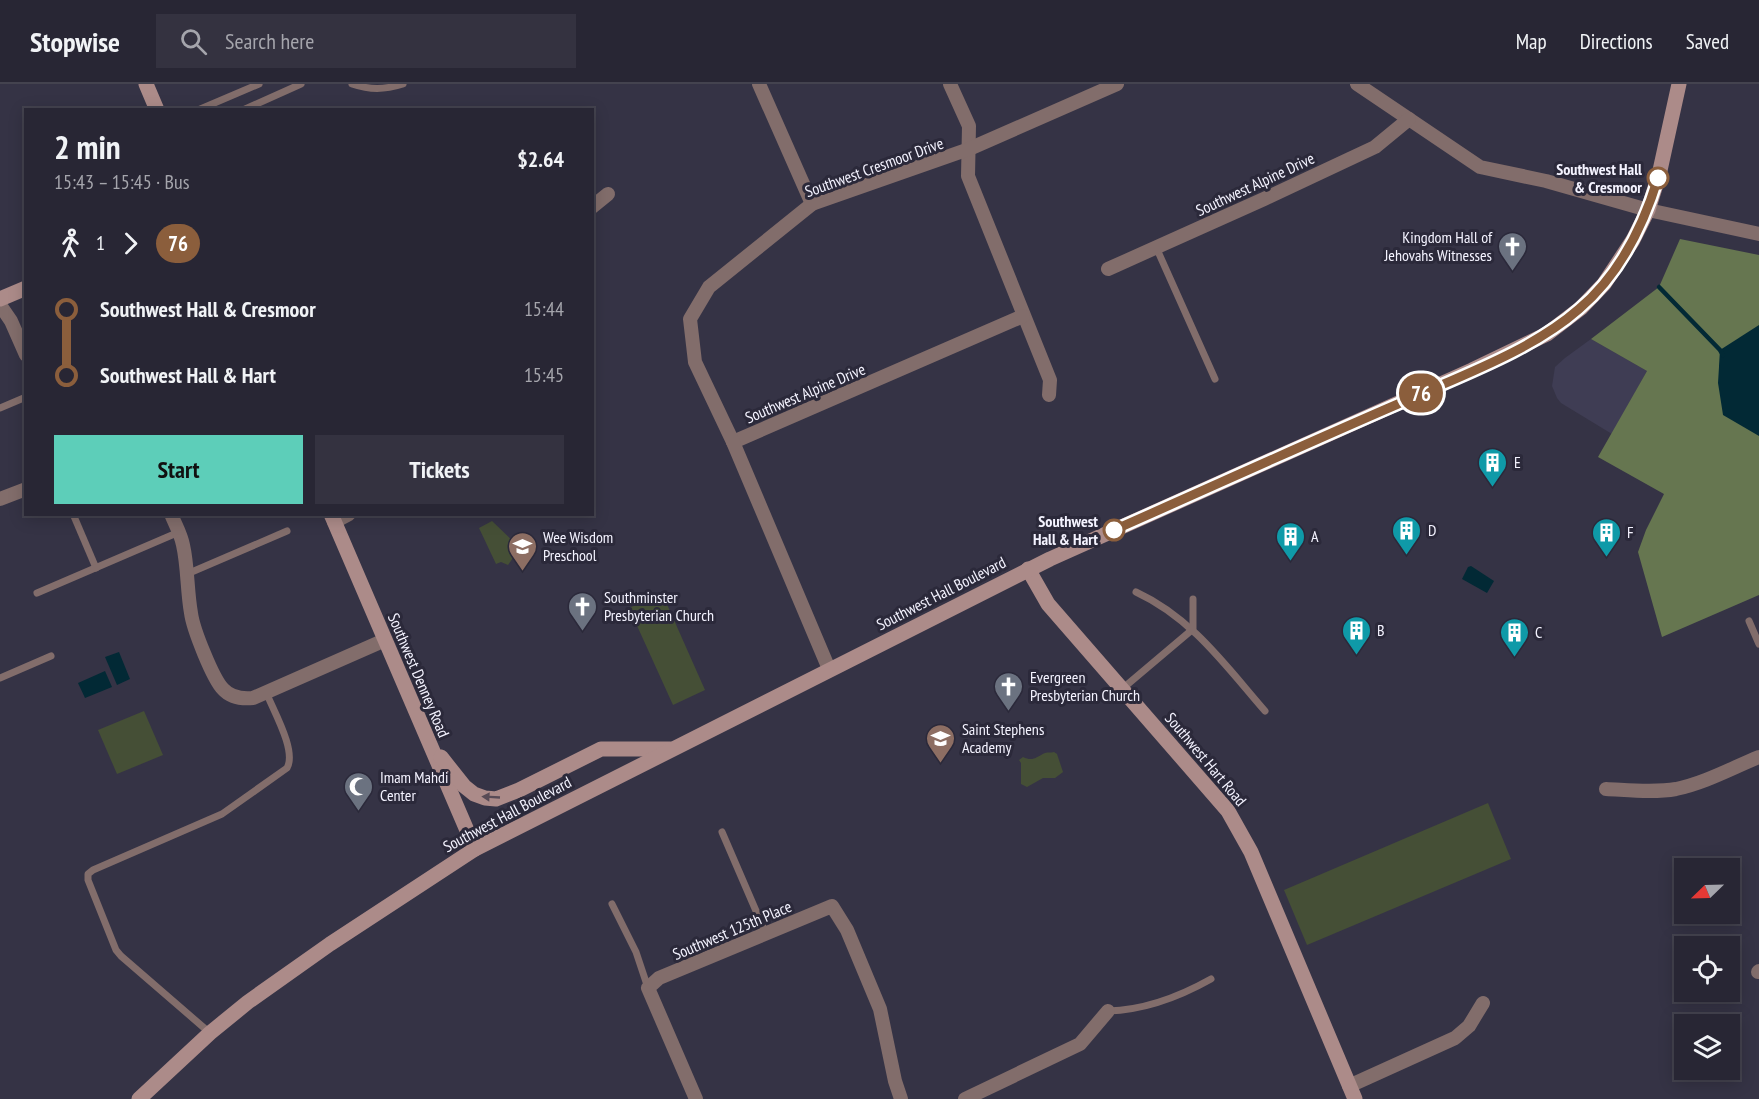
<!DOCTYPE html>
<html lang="en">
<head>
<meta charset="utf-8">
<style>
  :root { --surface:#282634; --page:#343240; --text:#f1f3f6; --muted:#a5a5ac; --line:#44434f; --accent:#5dceb9 }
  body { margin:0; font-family:"PT Sans Narrow",sans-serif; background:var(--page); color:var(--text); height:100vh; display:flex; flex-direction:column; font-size:22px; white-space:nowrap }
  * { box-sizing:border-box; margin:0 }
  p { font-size:20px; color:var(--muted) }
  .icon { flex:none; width:33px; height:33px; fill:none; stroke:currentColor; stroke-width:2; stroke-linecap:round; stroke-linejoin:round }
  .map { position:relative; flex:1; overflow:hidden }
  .panel { position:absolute; left:24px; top:24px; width:570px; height:408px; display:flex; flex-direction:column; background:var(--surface); border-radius:0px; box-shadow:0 3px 15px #0003,0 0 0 2px var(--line) }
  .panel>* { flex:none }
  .badge { padding:0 12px; border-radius:20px; font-size:21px; line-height:39px }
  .needle { width:39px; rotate:247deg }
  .controls { position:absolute; left:1674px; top:774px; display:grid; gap:12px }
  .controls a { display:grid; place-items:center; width:66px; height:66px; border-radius:0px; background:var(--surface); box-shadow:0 3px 15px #0003,0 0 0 2px var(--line); font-size:30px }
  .map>.badge { position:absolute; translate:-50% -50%; box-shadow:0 0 0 3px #fff }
  .legs { display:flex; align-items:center; gap:9px; height:66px; padding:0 30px; font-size:20px }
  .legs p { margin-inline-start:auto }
  .head { display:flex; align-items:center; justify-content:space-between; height:102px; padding:0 30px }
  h1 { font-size:33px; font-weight:700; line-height:45px }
  .action { display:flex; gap:12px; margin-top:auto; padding:12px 30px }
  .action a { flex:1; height:69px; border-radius:0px; background:var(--accent); color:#111; font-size:24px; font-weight:700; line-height:69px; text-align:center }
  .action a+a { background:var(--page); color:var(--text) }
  ul { padding:0 30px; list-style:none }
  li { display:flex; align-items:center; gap:21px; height:66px; font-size:22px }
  li i { display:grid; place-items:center; width:9px; height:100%; margin:0 8px; background:currentColor }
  li i::after { content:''; width:15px; height:15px; margin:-8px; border:4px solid; border-radius:50%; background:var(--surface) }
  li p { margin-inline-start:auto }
  li:first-child i { background:linear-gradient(#0000 50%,currentColor 0) }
  li:last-child i { background:linear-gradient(currentColor 50%,#0000 0) }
  header { display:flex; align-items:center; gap:36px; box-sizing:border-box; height:84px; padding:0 30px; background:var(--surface); border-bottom:2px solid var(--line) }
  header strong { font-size:28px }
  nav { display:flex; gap:33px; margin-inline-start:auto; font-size:21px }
  .search { width:420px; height:54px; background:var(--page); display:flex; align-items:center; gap:15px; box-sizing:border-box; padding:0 21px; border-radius:0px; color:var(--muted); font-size:22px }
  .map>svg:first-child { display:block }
  .built { fill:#3f3d54 }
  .green { fill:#454f36 }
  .forest { fill:#667650 }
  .water { fill:#022935 }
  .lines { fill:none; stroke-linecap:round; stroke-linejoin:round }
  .stream { stroke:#022935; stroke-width:4.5 }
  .lane { stroke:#826d6b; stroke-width:7 }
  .street { stroke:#826d6b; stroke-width:14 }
  .secondary { stroke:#ac8b89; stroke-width:15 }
  .oneway { fill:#584b56 }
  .line-1-casing { stroke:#fff; stroke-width:14 }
  .line-1 { stroke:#8b5e3c; stroke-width:9 }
  .stop-1-dot { fill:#fff; stroke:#8b5e3c; stroke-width:3 }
  .labels { text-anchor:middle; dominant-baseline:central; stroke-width:6; stroke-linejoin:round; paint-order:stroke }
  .street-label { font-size:16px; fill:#f4f3ff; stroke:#2b293a }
  .stop-label { font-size:16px; font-weight:bold; fill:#f4f3ff; stroke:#2b293a; text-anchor:end }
  .poi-label { font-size:16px; fill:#f4f3ff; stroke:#2b293a; text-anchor:start }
</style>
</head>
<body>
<header>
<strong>Stopwise</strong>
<div class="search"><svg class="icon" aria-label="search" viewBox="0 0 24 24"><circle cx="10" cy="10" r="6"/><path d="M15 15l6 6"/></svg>Search here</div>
<nav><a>Map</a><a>Directions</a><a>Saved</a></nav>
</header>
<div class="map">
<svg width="1759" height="1015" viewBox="0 0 1759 1015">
  <rect width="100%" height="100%" fill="#353345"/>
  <polygon class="built" points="1591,255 1647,287 1612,350 1561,319 1557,314 1552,302 1555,283 1565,274"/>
  <g class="green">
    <polygon points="492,437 520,464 508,481 501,478 496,480 479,444"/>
    <polygon points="662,509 705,606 673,621 629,524"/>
    <polygon points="144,627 163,671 117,690 98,646"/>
    <path d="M1054 668 1057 670 1063 688 1055 694H1043L1027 703 1021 700V679L1019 676 1023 673C1033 678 1036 673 1045 669 1048 668 1051 669 1054 668Z"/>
    <polygon points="1488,719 1511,775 1307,861 1284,806"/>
  </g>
  <polygon class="forest" points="1680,155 1759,171 1759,511 1662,553 1638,468 1646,446 1664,410 1598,373 1647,287 1591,255 1659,203"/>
  <g class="water">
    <polygon points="1759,241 1759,352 1723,331 1718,299 1720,266"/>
    <polygon points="1471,482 1494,497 1487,509 1462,495 1468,483"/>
    <polygon points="119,568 130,595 117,601 105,573"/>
    <polygon points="105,587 112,603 85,614 78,599"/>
  </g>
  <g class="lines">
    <polyline class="stream" points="1659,203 1720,266 1723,271"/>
    <g class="lane">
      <path d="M352 0C370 6 384 6 403 0"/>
      <polyline points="198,26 259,0"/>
      <polyline points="243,26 301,0"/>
      <polyline points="1156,163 1215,295"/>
      <polyline points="0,324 26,313"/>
      <polyline points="73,430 96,484"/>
      <polyline points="187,490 287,447"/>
      <path d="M1136 508C1192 534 1225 581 1265 627"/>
      <polyline points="37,509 179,448"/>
      <polyline points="1749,537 1759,560"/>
      <polyline points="0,594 51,572"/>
      <polyline points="1122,605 1193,545 1193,515"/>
      <polyline points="722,748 766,850"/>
      <polyline points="612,820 636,868 648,904"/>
      <path d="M1108 927C1145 926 1179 913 1211 895"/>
      <path d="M210 949 121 872 116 866 88 796V790L93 786 222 730 287 684C297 667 273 626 266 608"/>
    </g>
    <g class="street">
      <polyline points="759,0 812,120"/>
      <polyline points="950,0 969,42 968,92 1050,296 1049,311"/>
      <polyline points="1357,0 1480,83 1546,97 1648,126 1759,150"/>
      <polyline points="592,123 608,110"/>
      <polyline points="1108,185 1264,115 1375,63 1409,35"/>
      <polyline points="0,221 11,237 26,271"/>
      <polyline points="733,358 1023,232"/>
      <polyline points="0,415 26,405"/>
      <path d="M171 430C175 440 181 450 183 461 188 483 187 507 191 529 193 545 213 595 223 605 231 614 242 615 253 614L385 556"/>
      <polyline points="334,438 349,430"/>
      <polyline points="829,585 733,358 695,278 690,235 709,203 812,120 969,65 1117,0"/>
      <path d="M1606 705C1628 706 1654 709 1676 705 1705 699 1732 684 1759 673"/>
      <polyline points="1758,888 1759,887"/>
      <polyline points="1349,1002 1455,954 1469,942 1483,919"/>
      <polyline points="696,1015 648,904 659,894 832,822 847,846 880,925 895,997 901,1015"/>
      <polyline points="965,1015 1080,960 1108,927"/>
    </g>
    <g class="secondary">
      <polyline points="146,0 157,26"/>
      <polyline points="0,215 26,204"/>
      <polyline points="331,430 475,765"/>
      <polyline points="1028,485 1048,520 1228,727 1251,768 1355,1015"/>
      <polyline points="441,673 464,702 474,710 485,714 496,715 519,706 601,665 670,665"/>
      <polyline points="139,1015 210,949 248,918 330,860 475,765 1050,475 1472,286 1547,250 1581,224 1604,200 1633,156 1648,126 1659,91 1679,0"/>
    </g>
  </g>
  <defs><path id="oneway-solid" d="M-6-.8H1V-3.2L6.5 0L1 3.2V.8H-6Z" transform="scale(1.5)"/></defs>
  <use class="oneway" href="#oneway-solid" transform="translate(491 713) rotate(-177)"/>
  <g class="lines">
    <defs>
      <path id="line-1" d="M1114 446C1209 404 1303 361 1398 320 1457 293 1530 268 1579 225 1618 192 1643 143 1658 94"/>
    </defs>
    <use href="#line-1" class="line-1-casing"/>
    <use href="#line-1" class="line-1"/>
  </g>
  <defs>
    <symbol id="church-pin" viewBox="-11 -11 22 30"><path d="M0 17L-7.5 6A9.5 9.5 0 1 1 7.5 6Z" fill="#6b7280" stroke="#2b293a"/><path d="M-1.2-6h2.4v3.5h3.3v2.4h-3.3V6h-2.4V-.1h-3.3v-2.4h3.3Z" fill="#fff"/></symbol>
    <symbol id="building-pin" viewBox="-11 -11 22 30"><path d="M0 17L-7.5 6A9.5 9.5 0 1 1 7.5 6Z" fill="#0f9aa8" stroke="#2b293a"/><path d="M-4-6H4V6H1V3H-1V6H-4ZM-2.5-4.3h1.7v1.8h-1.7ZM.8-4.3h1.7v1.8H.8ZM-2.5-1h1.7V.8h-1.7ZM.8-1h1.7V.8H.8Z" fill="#fff"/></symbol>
    <symbol id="school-pin" viewBox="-11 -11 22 30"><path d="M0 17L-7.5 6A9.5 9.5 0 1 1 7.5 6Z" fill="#8d6e63" stroke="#2b293a"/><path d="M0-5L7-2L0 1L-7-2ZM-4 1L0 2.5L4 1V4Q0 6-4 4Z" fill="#fff"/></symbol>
    <symbol id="mosque-pin" viewBox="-11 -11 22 30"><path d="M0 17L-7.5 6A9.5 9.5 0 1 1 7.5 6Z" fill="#6b7280" stroke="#2b293a"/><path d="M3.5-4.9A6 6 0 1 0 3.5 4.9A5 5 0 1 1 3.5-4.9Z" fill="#fff"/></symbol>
  </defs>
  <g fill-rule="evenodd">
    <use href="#church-pin" x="1496" y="146" width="33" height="45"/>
    <use href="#building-pin" x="1476" y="362" width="33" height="45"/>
    <use href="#building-pin" x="1390" y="430" width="33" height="45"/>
    <use href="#building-pin" x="1590" y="432" width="33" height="45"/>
    <use href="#building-pin" x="1274" y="436" width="33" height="45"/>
    <use href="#school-pin" x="506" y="446" width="33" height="45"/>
    <use href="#church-pin" x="566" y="506" width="33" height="45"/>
    <use href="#building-pin" x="1340" y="530" width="33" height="45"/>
    <use href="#building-pin" x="1498" y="532" width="33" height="45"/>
    <use href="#church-pin" x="992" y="586" width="33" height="45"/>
    <use href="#school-pin" x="924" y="638" width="33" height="45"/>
    <use href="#mosque-pin" x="342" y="686" width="33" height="45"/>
  </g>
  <g class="stop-1-dot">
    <circle cx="1658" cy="94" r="10"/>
    <circle cx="1114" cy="446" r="10"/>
  </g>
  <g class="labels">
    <g class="street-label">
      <text transform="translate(874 83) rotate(-20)">Southwest Cresmoor Drive</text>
      <text transform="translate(1255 100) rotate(-25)">Southwest Alpine Drive</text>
      <text transform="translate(805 309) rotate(-23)">Southwest Alpine Drive</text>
      <text transform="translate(941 509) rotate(-27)">Southwest Hall Boulevard</text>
      <text transform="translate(419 591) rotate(67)">Southwest Denney Road</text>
      <text transform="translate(1206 675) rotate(50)">Southwest Hart Road</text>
      <text transform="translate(507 730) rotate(-28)">Southwest Hall Boulevard</text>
      <text transform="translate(732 846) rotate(-23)">Southwest 125th Place</text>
    </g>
    <g class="stop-label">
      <text x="1642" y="85">Southwest Hall<tspan x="1642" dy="18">&amp; Cresmoor</tspan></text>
      <text x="1098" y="437">Southwest<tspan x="1098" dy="18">Hall &amp; Hart</tspan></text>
    </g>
    <g class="poi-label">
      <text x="1492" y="153" text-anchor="end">Kingdom Hall of<tspan x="1492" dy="18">Jehovahs Witnesses</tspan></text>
      <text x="1514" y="378">E</text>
      <text x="1428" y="446">D</text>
      <text x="1627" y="448">F</text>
      <text x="1311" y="452">A</text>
      <text x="543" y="453">Wee Wisdom<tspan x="543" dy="18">Preschool</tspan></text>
      <text x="604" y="513">Southminster<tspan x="604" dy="18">Presbyterian Church</tspan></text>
      <text x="1377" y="546">B</text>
      <text x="1535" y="548">C</text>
      <text x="1030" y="593">Evergreen<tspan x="1030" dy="18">Presbyterian Church</tspan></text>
      <text x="962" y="645">Saint Stephens<tspan x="962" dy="18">Academy</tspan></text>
      <text x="380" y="693">Imam Mahdi<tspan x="380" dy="18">Center</tspan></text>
    </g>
  </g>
</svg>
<div class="controls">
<a><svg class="needle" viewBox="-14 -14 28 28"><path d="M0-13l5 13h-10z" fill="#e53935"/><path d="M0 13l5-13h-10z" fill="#a5a5ac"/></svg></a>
<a><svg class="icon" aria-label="locate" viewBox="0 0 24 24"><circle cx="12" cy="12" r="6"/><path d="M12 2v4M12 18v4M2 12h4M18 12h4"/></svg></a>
<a><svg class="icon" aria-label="layers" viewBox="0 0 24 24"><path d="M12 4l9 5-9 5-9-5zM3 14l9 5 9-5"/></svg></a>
</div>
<b class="badge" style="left:1421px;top:309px;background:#8b5e3c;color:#fff">76</b>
<section class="panel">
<div class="head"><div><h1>2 min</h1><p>15:43 – 15:45 · Bus</p></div><b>$2.64</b></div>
<div class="legs"><svg class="icon" aria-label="walk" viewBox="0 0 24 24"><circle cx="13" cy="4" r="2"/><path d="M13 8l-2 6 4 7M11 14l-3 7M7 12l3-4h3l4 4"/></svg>1<svg class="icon" aria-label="forward" viewBox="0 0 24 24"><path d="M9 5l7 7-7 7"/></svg><b class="badge" style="background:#8b5e3c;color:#fff">76</b></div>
<ul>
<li><i style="color:#8b5e3c"></i><b>Southwest Hall &amp; Cresmoor</b><p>15:44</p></li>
<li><i style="color:#8b5e3c"></i><b>Southwest Hall &amp; Hart</b><p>15:45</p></li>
</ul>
<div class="action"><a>Start</a><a>Tickets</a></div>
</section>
</div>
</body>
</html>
